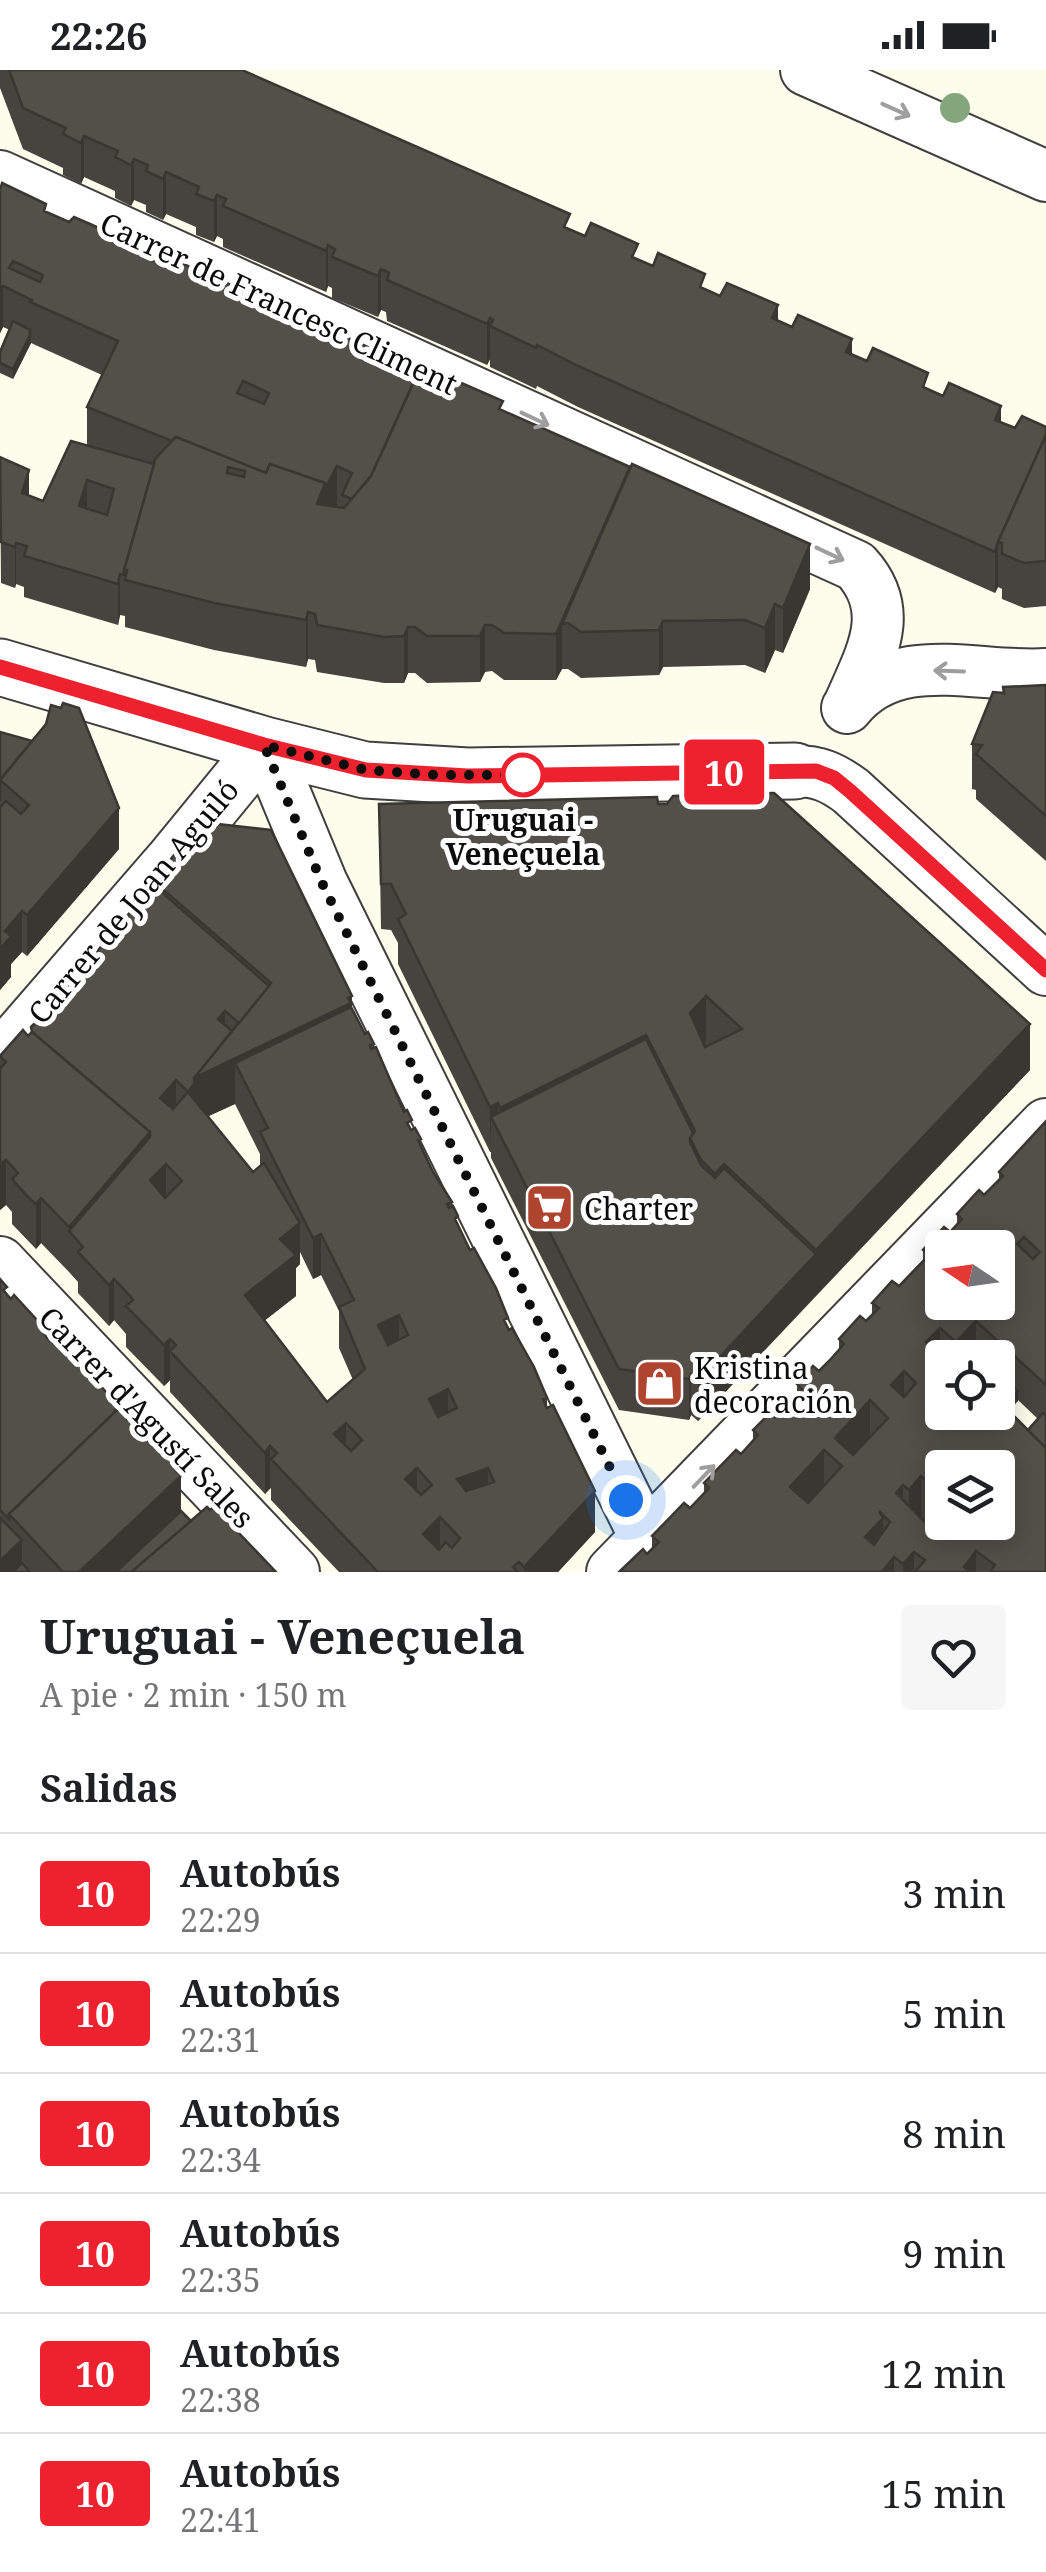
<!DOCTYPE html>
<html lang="es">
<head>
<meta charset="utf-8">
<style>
  :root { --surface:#fff; --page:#f6f6f6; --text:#202124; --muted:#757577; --line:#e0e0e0 }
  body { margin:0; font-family:"Noto Serif",serif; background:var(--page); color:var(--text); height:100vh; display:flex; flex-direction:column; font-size:38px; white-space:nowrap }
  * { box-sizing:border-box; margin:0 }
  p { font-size:32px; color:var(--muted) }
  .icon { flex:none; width:55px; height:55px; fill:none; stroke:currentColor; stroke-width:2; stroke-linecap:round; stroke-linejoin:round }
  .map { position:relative; height:1502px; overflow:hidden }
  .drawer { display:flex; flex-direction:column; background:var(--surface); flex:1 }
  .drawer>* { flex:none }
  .badge { padding:0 20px; border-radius:8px; font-size:35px; line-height:65px }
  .needle { width:65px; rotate:283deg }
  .fabs { position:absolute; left:925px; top:1160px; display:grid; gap:20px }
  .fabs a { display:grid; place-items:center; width:90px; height:90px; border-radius:10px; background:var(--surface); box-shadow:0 5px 25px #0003; font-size:50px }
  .you { position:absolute; width:50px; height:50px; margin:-25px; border:8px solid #fff; border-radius:50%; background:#1a73e8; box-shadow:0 0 0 15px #1a73e833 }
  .map>.badge { position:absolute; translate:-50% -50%; box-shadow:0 0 0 5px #fff }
  h2 { padding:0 40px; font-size:38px; line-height:90px }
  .round { display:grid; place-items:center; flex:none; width:105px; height:105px; border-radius:10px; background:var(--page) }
  .headline { display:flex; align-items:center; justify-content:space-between; height:170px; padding:0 40px }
  h1 { font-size:48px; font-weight:700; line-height:75px }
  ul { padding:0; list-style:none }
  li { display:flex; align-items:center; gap:30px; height:120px; padding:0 40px; border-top:2px solid var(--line) }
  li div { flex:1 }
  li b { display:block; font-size:38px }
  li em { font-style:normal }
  li .badge { min-width:110px; font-weight:700; text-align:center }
  .status { display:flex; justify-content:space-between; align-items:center; height:70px; padding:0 50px; background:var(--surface); direction:ltr }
  .status svg { height:28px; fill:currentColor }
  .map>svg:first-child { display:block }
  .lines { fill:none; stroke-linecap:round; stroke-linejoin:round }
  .minor-casing { stroke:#3f3f3f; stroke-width:54 }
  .tertiary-casing { stroke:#3f3f3f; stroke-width:59 }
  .minor { stroke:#fff; stroke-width:50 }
  .tertiary { stroke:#fff; stroke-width:55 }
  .tree { fill:#85a57d }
  .wall { fill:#47443f; fill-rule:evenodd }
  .shaded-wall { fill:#3a3733 }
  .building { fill:#534f49; stroke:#3a3733; stroke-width:2.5; fill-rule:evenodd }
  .oneway { stroke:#9e9e9e }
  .line-casing { stroke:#fff; stroke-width:22 }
  .line { stroke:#ed222e; stroke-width:15 }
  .walk { stroke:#0c0c0c; stroke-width:10; stroke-dasharray:0 18 }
  .stop-dot { fill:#fff; stroke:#ed222e; stroke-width:5 }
  .labels { text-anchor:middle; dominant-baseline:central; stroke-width:10; stroke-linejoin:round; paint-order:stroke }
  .street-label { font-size:30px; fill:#0c0c0c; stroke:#fff }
  .stop-label { font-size:30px; font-weight:bold; fill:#0c0c0c; stroke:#fff }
  .poi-label { font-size:30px; fill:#0c0c0c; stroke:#fff; text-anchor:start }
</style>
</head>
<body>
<div class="status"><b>22:26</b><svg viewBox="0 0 49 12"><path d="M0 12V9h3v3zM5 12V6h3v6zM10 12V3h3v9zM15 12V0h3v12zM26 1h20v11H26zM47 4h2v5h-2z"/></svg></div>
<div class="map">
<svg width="1046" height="1502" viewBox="0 0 1046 1502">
  <rect width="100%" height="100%" fill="#fdfdec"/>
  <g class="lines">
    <defs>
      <g id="minor">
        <polyline points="806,0 1046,106"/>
        <path d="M0 106 856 496C898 542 870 586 849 635"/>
        <path d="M847 638C896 576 979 609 1046 604"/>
        <path d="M795 701C818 701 832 707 851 721L1046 900"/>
        <polyline points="0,987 170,791 265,675 322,813 645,1467"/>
        <polyline points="0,1192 294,1502"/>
        <polyline points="612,1502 1046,1054"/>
      </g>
      <polyline id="tertiary" points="0,597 265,675 365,700 468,706 795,701"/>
    </defs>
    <use href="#minor" class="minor-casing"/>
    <use href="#tertiary" class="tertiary-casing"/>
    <use href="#minor" class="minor"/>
    <use href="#tertiary" class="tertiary"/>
  </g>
  <circle class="tree" cx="955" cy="38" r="15"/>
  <g class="wall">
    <polygon points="0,0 242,0 570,160 778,251 1001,353 1015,358 1046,357 1046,536 1024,538 1002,529 1002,519 998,517 995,523 578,337 537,316 536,319 490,297 490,289 487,295 387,251 386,242 381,240 378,247 332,228 332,218 328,216 326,222 223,177 223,169 217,166 214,172 196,165 196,157 166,144 163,150 146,142 146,135 134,130 131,136 115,128 115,121 84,107 81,114 63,105 63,98 23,79 0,18"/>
    <polygon points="0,120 141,185 414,307 503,341 810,519 783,583 775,580 765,603 745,595 663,597 659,605 581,608 568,599 562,599 556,610 504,610 492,601 485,602 480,612 427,613 415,603 408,603 404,613 384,613 317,602 315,590 308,589 306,597 214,580 125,557 125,546 120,545 118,555 24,527 24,517 16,514 15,518 1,513 0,387 29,425 43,431 87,376 87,337 102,305 31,273 13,309 0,303 0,282 10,260 3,257 0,263"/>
    <polygon points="1046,615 1046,791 976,729 976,720 972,719 972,674 1003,623 1003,617"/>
    <polygon points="0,662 119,779 27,886 22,882 11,894 11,907 0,920"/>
    <polygon points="379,734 658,734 1030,1000 698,1351 691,1345 689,1350 619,1340 491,1088 491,1082 490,1082 398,894 398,873 391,860 381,859"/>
    <path d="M156 808 352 940 365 964 374 978 412 1060 452 1136 458 1157 508 1258 547 1328V1338L595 1462 558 1502H339L271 1430V1418L265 1424 170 1322V1310L164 1316 126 1277V1264L114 1250 109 1256 78 1223V1212L69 1202 41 1173 36 1179 12 1154V1142L6 1135 0 1140V986L28 966 47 949 48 941 62 931V924L77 913V904L92 897 93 895V886L156 821ZM235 1034 260 1084V1096L253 1102 208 1046ZM300 1182 313 1209 321 1205 339 1241V1278L353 1310 327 1332 265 1250 296 1226V1198L300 1194Z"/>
    <path d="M1046 1051V1502H619L647 1484 652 1478V1466L690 1438 704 1423V1413L741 1384 753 1370V1360L775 1347 797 1325V1314L819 1301 839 1280V1269L866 1251 872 1245V1233L899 1216 923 1191V1180L950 1162 957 1155V1144L984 1125 999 1110V1102ZM942 1178 998 1232H942ZM942 1288H998V1342ZM1018 1330 1038 1349 1028 1360 1008 1341ZM942 1398H998V1452H942Z"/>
    <polygon points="0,1209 7,1224 48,1268 119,1340 176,1401 181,1441 191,1451 276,1502 0,1502"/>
  </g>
  <g class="shaded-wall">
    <polygon points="84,66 84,107 81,114 81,73"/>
    <polygon points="134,89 134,130 131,136 131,95"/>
    <polygon points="166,102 166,144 163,150 163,109"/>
    <polygon points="217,125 217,166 214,172 214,131"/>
    <polygon points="328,175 328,216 326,222 326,181"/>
    <polygon points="381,199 381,240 378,247 378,206"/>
    <polygon points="3,216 3,257 0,263 0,222"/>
    <polygon points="778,235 778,276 772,248"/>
    <polygon points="490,248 490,289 487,295 487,254"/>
    <polygon points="30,265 31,273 13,309 13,299"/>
    <polygon points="852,269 852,310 846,282"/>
    <polygon points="1001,336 1001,377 995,350"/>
    <polygon points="337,396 337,437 317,434 325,413"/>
    <polygon points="630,397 568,553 562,554 562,599 556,610 556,564"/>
    <polygon points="29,400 29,441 22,423"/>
    <polygon points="87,410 87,451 79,436"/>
    <polygon points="16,473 16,514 15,518 15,477"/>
    <polygon points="810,474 810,519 783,583 783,538"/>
    <polygon points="998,477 998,517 995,523 995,482"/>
    <polygon points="120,504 120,545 118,555 118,514"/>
    <polygon points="775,534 775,580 765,603 765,558"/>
    <polygon points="308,542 308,589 306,597 306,550"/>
    <polygon points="663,551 663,597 659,605 659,560"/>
    <polygon points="485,555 485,602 480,612 480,566"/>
    <polygon points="408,557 408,603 404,613 404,566"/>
    <polygon points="119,738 119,779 27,886 27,845"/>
    <polygon points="22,841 22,882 11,894 11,907 0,920 0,879 5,861"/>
    <polygon points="352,926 352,971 235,993 235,1034 196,1052 188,1022 218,949 225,941 225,975"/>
    <polygon points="706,926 706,971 690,988 690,943"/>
    <polygon points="1030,954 1030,1000 816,1225 816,1180"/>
    <polygon points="646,965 646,1010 500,1065 500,1038"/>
    <polygon points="176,1010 176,1051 160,1028"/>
    <polygon points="498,1033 498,1060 491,1047 490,1082 490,1037"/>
    <polygon points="150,1062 150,1108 83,1177 69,1161 69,1157"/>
    <polygon points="6,1090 6,1135 0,1140 0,1094"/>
    <polygon points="166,1094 166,1135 150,1110"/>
    <polygon points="41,1128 41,1173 36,1179 36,1134"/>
    <polygon points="300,1153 300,1194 296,1198 296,1226 245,1266 245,1225 280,1169"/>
    <polygon points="321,1164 321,1205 313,1209 313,1168"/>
    <polygon points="816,1184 816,1225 698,1351 698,1310"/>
    <polygon points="114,1209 114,1250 109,1256 109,1215"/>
    <polygon points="399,1245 399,1286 378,1296 378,1255"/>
    <polygon points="976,1251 976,1288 956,1288 956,1272"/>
    <polygon points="940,1258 940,1299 926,1272"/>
    <polygon points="170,1269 170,1310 164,1316 164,1275"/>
    <polygon points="904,1301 904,1342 891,1315"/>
    <polygon points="691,1304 691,1345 689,1350 689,1309"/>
    <polygon points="448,1319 448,1360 429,1370 429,1329"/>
    <polygon points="1018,1321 1018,1331 988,1362 988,1352"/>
    <polygon points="870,1330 870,1371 842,1401 835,1368"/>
    <polygon points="346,1353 346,1394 334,1364"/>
    <polygon points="270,1376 270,1417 265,1424 265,1383"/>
    <polygon points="824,1380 824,1421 790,1458 790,1417"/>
    <polygon points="960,1383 960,1398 947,1398"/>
    <polygon points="176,1391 176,1411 181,1406 181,1451 127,1502 79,1502"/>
    <polygon points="417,1398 417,1439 405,1409"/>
    <polygon points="488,1398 488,1439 457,1450 457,1409"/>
    <polygon points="921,1406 921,1447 909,1461 909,1420"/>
    <polygon points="903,1415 903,1456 896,1423"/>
    <polygon points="595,1421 595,1462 558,1502 524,1502 524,1497"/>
    <polygon points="440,1447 440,1488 423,1464"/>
    <polygon points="883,1448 883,1489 865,1467"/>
    <polygon points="22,1470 22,1502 0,1502 0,1491"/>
    <polygon points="976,1481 976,1502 964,1502 964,1497"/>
    <polygon points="914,1482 914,1502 903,1502 903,1494"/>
    <polygon points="894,1487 894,1502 882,1502"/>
  </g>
  <g class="building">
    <polygon points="9,0 242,0 570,144 564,157 585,166 591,153 638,174 632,187 653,196 658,183 705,204 700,217 720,226 727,213 778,235 772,248 792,257 798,245 852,269 846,282 867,291 873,278 928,303 923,317 943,326 949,313 1001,336 995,350 1015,358 1022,346 1046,357 1046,365 998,472 995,482 578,296 537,275 536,278 490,256 493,250 490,248 487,254 387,210 389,203 386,201 381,199 378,206 332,187 335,179 328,175 326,181 223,136 226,129 217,125 214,131 196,124 199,117 166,102 163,109 146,101 148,95 134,89 131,95 115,87 118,81 84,66 81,73 63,64 66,58 23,38"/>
    <path d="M2 113 46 134 44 141 69 152 74 147 90 154 141 177V185L155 191 159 193 163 185 243 220 239 228 247 232 251 224 329 260 326 267 330 269 336 271 339 264 414 298 411 305 416 307 371 406 352 429 342 425 352 403 337 396 325 419V413L270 394 266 403 176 367 172 371 87 337 118 271 30 232 32 230 3 216 0 222V120ZM13 191 43 205 40 212 9 198ZM243 311 269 323 264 334 237 323Z"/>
    <polygon points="13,251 30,260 30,265 13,299 0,293 0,282"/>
    <path d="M427 298 503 331 499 339 630 397 556 564 504 563 492 555H485L480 566H427L415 557H408L404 566 384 567 317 555 315 544 308 542 306 550 214 533 125 510 127 500H124L155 389 176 367 266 403 270 394 325 413 317 434 344 438 371 406 418 303 423 305ZM228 397 245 401 244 407 227 403Z"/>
    <polygon points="1046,365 1046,491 1024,493 1002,484 1002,473 998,472"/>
    <path d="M71 371 154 394 124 500V505L120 504 118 514 24 486 27 476 16 473 15 477 1 472 0 387 29 400 22 423 43 431ZM87 410 114 419 107 445 79 436Z"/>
    <polygon points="632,394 810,474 783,538 775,534 765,558 745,550 663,551 659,560 581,562 568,553 562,554"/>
    <polygon points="1046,615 1046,746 976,684 982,675 972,674 993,622 1004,623 1003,617"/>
    <polygon points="63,633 79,638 119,738 27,845 22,841 5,861 11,866 0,879 0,737 6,731 21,744 29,735 0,710 46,654 51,635 61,638"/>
    <polygon points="0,662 32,671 0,710 0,731"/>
    <path d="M774 723 1030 954 816 1180 724 1094 715 1104 701 1090 690 1068 695 1061 646 965 500 1038 498 1033 490 1037 398 849 406 844 391 814H381L379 734 657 727 658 734H667L673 726ZM706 926 742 959 705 977 690 943Z"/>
    <polygon points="200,752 271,760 352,926 348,928 351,933 194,1008 271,913 158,815 160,812 156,808"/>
    <path d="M150 819 155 823 158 819 269 916 239 953 225 941 218 949 232 961 194 1008V1014L188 1022 176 1010 160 1028 173 1039 188 1022 253 1102 264 1093 300 1153 280 1169 296 1185 245 1225 327 1332 365 1299 339 1237 354 1230 321 1164 313 1168 260 1062 268 1058 235 993 351 937 365 964 368 962 374 974 370 975 371 979 376 977 404 1042 407 1040 412 1050 407 1053 411 1060 415 1058 421 1069 418 1070 433 1102 452 1132 447 1134 449 1138 453 1136 458 1146 455 1149 468 1176 470 1180 474 1178 496 1218 508 1248 504 1250 509 1260 512 1258 534 1297 547 1328 543 1329 547 1338 553 1335 595 1421 524 1497 519 1492 513 1497 518 1502H378L271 1389 277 1383 270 1376 265 1383 170 1281 176 1275 170 1269 164 1275 126 1236 133 1230 130 1226 114 1209 109 1215 78 1182 83 1177 69 1161 150 1067V1062L32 962 31 957 41 947 47 949 51 944 48 941 58 929 61 932 65 927 62 924 72 913 75 916 79 911 77 904 85 894 92 897 97 889 93 886ZM166 1094 182 1111 165 1128 150 1110ZM399 1245 408 1265 388 1275 378 1255ZM448 1319 457 1338 438 1347 429 1329ZM346 1353 362 1370 351 1381 334 1364ZM417 1398 432 1415 421 1425 405 1409ZM488 1398 494 1412 466 1421 457 1409ZM440 1447 460 1468 452 1478 446 1472 439 1480 423 1464Z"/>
    <polygon points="23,960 28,966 32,962 150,1062 69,1157 41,1128 36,1134 30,1129 12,1109 18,1103 6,1090 0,1094 0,999 6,992 0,986"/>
    <polygon points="646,969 693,1063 690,1068 690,1072 701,1095 715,1108 724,1098 816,1184 698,1310 691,1304 689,1309 619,1299 491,1047"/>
    <path d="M1046 1051V1315L976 1251 956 1272 940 1258 926 1272 941 1287 947 1281 954 1288H942V1342H998V1330L1046 1378V1502H990L995 1495 976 1481 964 1497 970 1502H915L925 1490 914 1482 903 1494 894 1487 882 1502H619L643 1479 647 1484 659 1472 652 1466 684 1433 690 1438 709 1418 704 1413 736 1380 741 1384 758 1365 753 1360 771 1342 775 1347 802 1319 797 1314 813 1296 819 1301 830 1290 844 1274 839 1269 860 1246 866 1251 879 1238 872 1233 892 1211 899 1216 929 1185 923 1180 944 1157 950 1162 962 1149 957 1144 979 1120 984 1125 1003 1106 999 1102ZM1024 1167 1040 1182 1033 1189 1017 1174ZM942 1178H998V1232H993L989 1237 984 1232H942ZM904 1301 916 1313 904 1327 891 1315ZM870 1330 888 1348 853 1385 835 1368ZM824 1380 842 1396 808 1433 790 1417ZM960 1383 971 1394 968 1398H998V1452H951L953 1454 948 1460 929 1444 924 1451 896 1423 903 1415 909 1420 921 1406 942 1425V1398H947ZM879 1441 890 1452 874 1475 865 1467 883 1448Z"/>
    <polygon points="0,1209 7,1217 3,1220 11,1229 14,1225 48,1262 44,1264 47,1268 50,1271 55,1267 119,1336 115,1340 116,1341 9,1444 9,1449 0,1440"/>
    <polygon points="976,1282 982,1288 970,1288"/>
    <polygon points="998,1302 1018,1321 1003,1336 998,1330"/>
    <polygon points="118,1339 128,1350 132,1345 151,1365 147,1370 153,1376 157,1371 176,1391 172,1396 181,1406 79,1502 63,1502 9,1444"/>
    <polygon points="1043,1343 1046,1345 1046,1378 1028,1360"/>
    <polygon points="207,1437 210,1440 214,1437 276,1502 131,1502"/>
    <polygon points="181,1441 191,1451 131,1502 116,1502"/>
    <polygon points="0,1448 22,1470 0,1491"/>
    <polygon points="22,1493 30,1502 13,1502"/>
  </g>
  <defs><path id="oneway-shaft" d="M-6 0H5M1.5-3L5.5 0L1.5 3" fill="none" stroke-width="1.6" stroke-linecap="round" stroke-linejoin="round" transform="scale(2.5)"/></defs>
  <g class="oneway">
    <use href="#oneway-shaft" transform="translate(896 40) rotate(24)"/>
    <use href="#oneway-shaft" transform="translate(535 349) rotate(25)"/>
    <use href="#oneway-shaft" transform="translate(830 484) rotate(25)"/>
    <use href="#oneway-shaft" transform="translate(949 601) rotate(-178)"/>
    <use href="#oneway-shaft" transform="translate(704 1406) rotate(-46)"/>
  </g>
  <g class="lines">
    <defs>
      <polyline id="line" points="0,597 264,675 366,700 468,706 816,701 834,708 850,721 1046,900"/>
    </defs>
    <use href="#line" class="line-casing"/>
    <use href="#line" class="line"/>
    <polyline class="walk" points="523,705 436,705 366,700 264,675 322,813 626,1430"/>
  </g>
  <defs>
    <symbol id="supermarket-square" viewBox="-11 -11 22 22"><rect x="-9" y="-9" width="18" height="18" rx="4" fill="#b0452f" stroke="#fff"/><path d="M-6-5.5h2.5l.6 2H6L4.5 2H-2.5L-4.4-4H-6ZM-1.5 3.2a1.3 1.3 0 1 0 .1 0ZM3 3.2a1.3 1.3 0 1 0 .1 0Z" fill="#fff"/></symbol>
    <symbol id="shop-square" viewBox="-11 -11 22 22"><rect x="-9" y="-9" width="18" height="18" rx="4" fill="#b0452f" stroke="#fff"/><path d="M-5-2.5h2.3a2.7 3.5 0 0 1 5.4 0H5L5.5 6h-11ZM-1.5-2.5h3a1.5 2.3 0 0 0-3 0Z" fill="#fff"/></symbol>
  </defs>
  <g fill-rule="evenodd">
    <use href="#supermarket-square" x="522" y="1110" width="55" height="55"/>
    <use href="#shop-square" x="632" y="1286" width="55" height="55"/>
  </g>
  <circle class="stop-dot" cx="523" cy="705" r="20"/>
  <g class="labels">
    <g class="street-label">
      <text transform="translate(279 233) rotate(25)">Carrer de Francesc Climent</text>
      <text transform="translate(133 831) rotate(-50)">Carrer de Joan Aguiló</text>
      <text transform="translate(147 1347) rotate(46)">Carrer d'Agustí Sales</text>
    </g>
    <g class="stop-label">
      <text x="523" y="749">Uruguai -<tspan x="523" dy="34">Veneçuela</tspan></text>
    </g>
    <g class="poi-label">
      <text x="584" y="1138">Charter</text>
      <text x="694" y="1297">Kristina<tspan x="694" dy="34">decoración</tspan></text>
    </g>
  </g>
</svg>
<div class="fabs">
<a><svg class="needle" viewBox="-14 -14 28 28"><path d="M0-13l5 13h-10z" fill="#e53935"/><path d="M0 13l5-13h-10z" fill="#757577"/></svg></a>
<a><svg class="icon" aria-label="locate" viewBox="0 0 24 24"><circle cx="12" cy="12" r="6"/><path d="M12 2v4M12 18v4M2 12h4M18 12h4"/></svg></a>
<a><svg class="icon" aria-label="layers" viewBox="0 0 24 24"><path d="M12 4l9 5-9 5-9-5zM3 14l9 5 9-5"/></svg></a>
</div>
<div class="you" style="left:626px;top:1430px"></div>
<b class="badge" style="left:724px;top:702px;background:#ed222e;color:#fff">10</b>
</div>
<section class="drawer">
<div class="headline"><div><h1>Uruguai - Veneçuela</h1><p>A pie · 2 min · 150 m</p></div><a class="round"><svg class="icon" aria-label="heart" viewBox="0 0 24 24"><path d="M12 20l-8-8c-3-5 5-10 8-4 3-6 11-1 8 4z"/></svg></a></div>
<h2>Salidas</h2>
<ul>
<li><span class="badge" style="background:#ed222e;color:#fff">10</span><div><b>Autobús</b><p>22:29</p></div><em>3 min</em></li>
<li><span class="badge" style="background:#ed222e;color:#fff">10</span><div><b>Autobús</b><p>22:31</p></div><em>5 min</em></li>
<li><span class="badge" style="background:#ed222e;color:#fff">10</span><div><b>Autobús</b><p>22:34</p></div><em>8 min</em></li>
<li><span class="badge" style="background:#ed222e;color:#fff">10</span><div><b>Autobús</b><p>22:35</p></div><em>9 min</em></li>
<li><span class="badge" style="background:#ed222e;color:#fff">10</span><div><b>Autobús</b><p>22:38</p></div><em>12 min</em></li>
<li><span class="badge" style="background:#ed222e;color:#fff">10</span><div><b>Autobús</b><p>22:41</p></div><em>15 min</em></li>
</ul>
</section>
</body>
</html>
